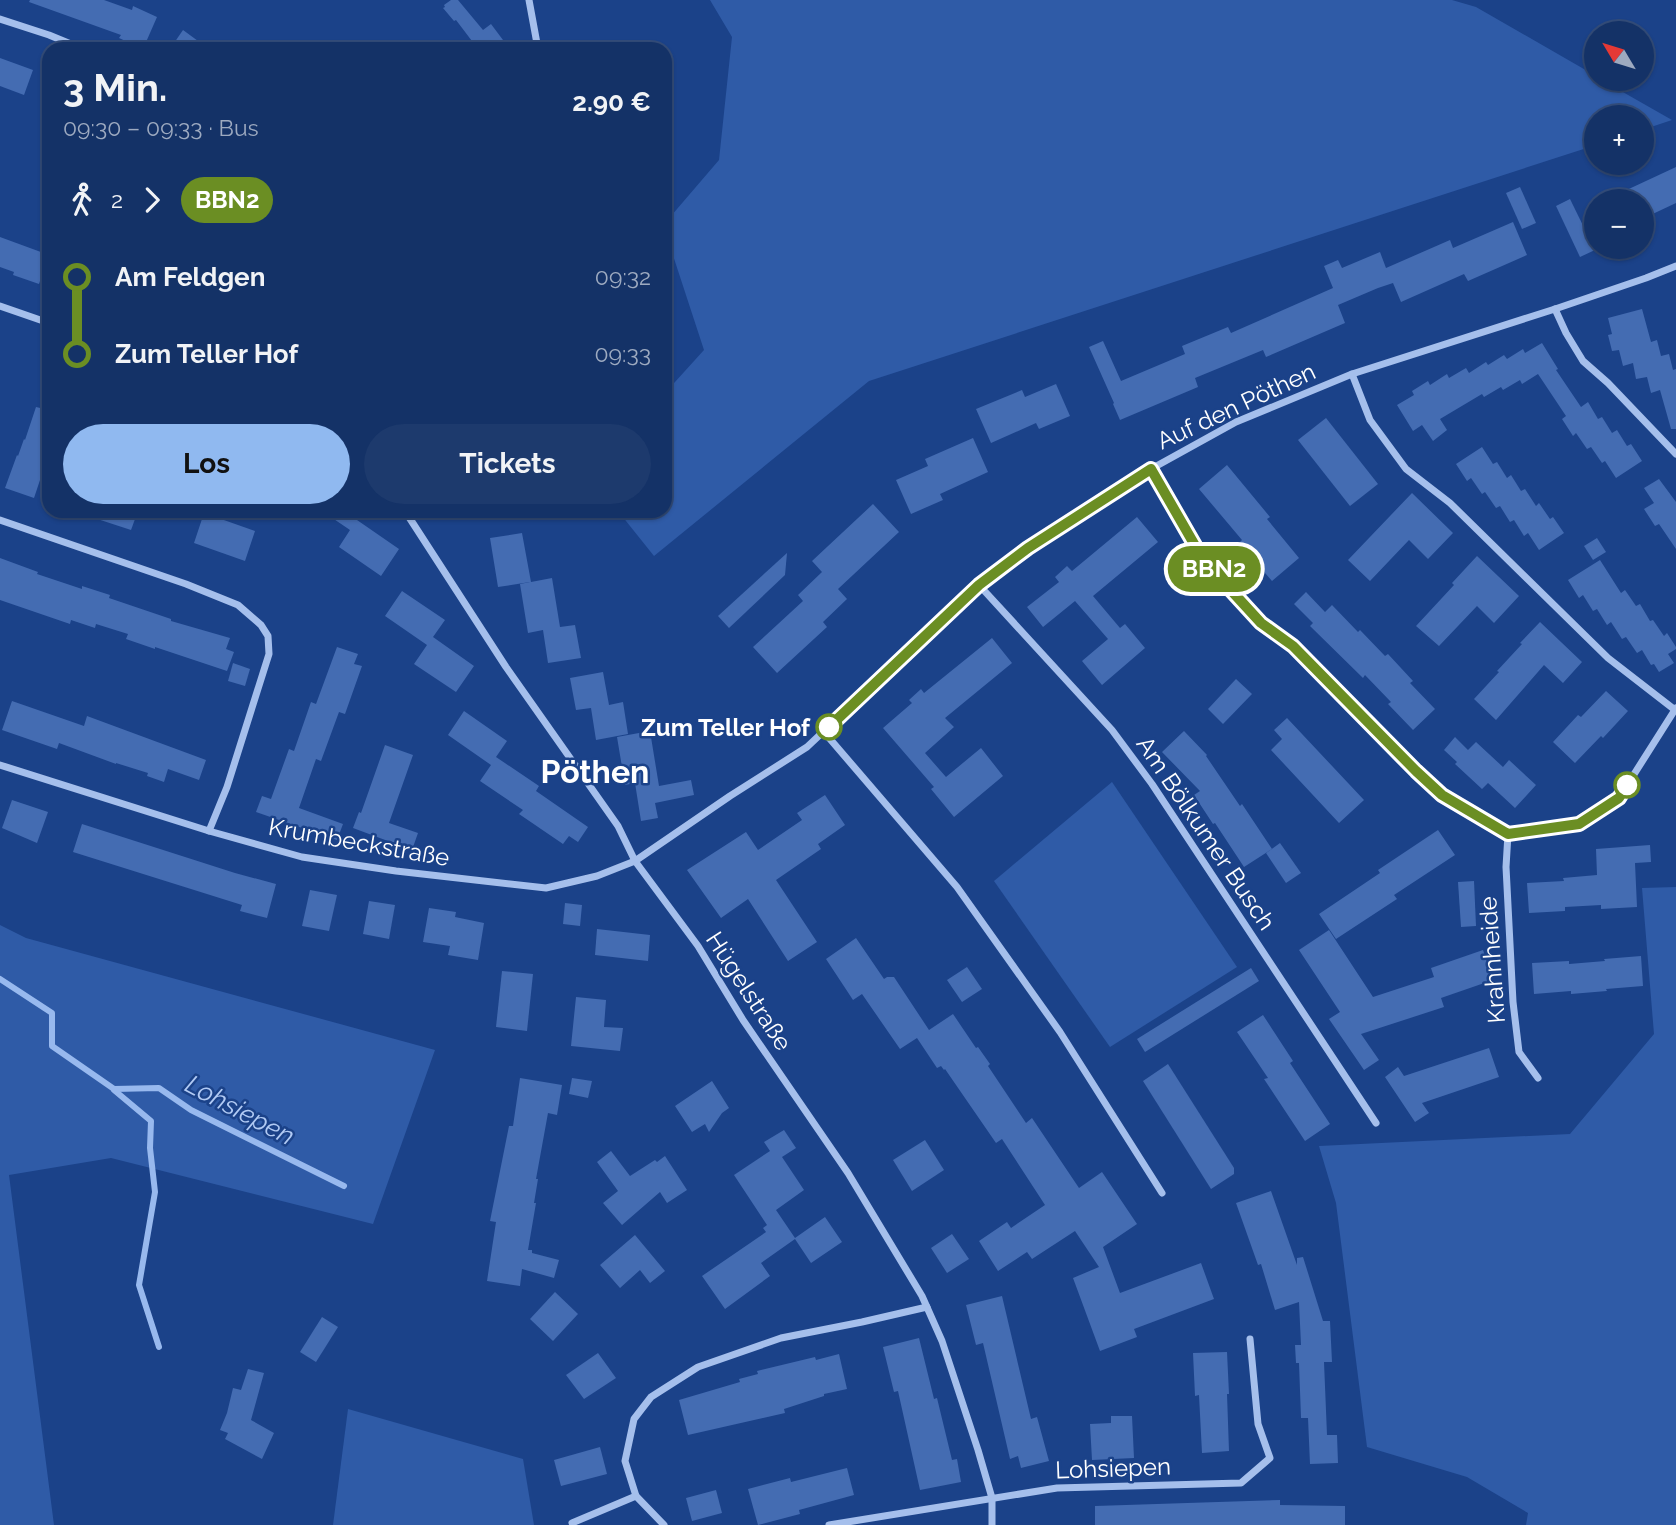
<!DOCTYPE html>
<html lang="de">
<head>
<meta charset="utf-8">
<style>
  :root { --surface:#143267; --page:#1d3a6d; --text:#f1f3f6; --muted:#9daac0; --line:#334d7b; --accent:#90b9f0 }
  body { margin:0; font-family:Raleway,sans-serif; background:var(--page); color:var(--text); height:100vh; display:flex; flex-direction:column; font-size:26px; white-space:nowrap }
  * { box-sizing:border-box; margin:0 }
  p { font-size:23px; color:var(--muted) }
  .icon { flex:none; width:38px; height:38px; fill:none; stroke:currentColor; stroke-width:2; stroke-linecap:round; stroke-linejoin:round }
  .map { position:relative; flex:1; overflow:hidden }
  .sheet { position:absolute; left:42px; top:42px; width:630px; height:476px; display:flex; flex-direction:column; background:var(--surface); border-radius:21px; box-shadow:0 2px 5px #0004,0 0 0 2px var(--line) }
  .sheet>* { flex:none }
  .badge { padding:0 14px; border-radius:23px; font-size:24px; line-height:46px }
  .needle { width:46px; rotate:308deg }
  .controls { position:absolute; left:1584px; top:21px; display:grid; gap:14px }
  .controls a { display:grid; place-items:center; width:70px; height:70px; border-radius:50%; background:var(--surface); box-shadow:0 2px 5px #0004,0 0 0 2px var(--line); font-size:35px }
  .map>.badge { position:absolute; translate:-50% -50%; box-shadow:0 0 0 4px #fff }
  .legs { display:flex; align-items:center; gap:10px; height:77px; padding:0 21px; font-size:23px }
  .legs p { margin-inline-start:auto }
  .summary { display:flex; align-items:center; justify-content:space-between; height:119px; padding:0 21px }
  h1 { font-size:38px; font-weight:700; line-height:52px }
  .action { display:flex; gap:14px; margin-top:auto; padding:14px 21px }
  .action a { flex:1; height:80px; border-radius:42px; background:var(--accent); color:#111; font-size:28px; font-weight:700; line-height:80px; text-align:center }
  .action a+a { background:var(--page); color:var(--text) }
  ul { padding:0 21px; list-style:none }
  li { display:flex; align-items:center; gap:24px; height:77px; font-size:26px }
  li i { display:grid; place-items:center; width:10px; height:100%; margin:0 9px; background:currentColor }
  li i::after { content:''; width:18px; height:18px; margin:-9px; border:5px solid; border-radius:50%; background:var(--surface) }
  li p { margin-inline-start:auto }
  li:first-child i { background:linear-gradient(#0000 50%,currentColor 0) }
  li:last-child i { background:linear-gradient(currentColor 50%,#0000 0) }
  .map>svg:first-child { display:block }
  .green { fill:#2f5ba7 }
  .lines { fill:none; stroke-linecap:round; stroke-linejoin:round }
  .stream { stroke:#98b9ee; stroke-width:6 }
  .building { fill:#446cb2 }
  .minor { stroke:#a5bfec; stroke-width:7 }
  .line-1-casing { stroke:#fff; stroke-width:16 }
  .line-1 { stroke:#6b8e23; stroke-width:10 }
  .stop-1-dot { fill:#fff; stroke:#6b8e23; stroke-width:3.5 }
  .labels { text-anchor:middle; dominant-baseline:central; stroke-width:5; stroke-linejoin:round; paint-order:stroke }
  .street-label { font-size:24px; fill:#fff; stroke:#1b4289 }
  .stop-label { font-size:24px; font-weight:bold; fill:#fff; stroke:#1b4289; text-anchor:end }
  .water-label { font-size:26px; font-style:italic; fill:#b1caf4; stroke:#1b4289 }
  .district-label { font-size:32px; font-weight:bold; fill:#fff; stroke:#1b4289 }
</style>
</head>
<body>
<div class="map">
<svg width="1676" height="1525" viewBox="0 0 1676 1525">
  <rect width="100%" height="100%" fill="#1b4289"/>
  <g class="green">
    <polygon points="710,0 1452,0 1476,7 1596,76 1596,79 1600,79 1672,120 1642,130 1642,117 1596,117 1596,145 869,381 654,556 618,511 665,511 665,393 704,350 665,231 665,223 719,160 732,37"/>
    <polygon points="1112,782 1237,967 1110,1047 994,881"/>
    <polygon points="1676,887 1676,1525 1526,1525 1528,1513 1467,1477 1367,1447 1336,1203 1319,1146 1570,1134 1654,1034 1642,888"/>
    <polygon points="0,925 26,938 435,1050 373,1224 111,1158 9,1175 54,1525 0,1525"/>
    <polygon points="348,1409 523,1459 534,1525 333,1525"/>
  </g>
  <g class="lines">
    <g class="stream">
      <polyline points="0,979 52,1013 52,1046 114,1089 159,1088 191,1110 344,1186"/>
      <polyline points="114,1090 151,1121 150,1148 155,1192 139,1285 159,1347"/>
    </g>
  </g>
  <g class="building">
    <polygon points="30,0 104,0 132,10 133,6 157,17 143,49 119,38 121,35 29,2"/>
    <polygon points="451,0 458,0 483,30 491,24 503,40 485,49 478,49 456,20 454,21 443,8 445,7 444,5"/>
    <polygon points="183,30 209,49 170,49"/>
    <polygon points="0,58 33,70 24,95 0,86"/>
    <polygon points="1676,167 1676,203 1642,219 1642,201 1603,201"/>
    <polygon points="1520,187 1536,223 1522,229 1506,193"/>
    <polygon points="1570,199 1595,250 1580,257 1556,206"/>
    <polygon points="1513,222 1527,255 1468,281 1464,274 1401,302 1393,283 1378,288 1338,305 1345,323 1266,357 1263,350 1195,378 1198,387 1120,420 1113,404 1114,403 1089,347 1103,341 1121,381 1185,354 1182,346 1228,327 1231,333 1333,288 1324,266 1338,260 1342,268 1380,252 1386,268 1450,240 1453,248"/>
    <polygon points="0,237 49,255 49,285 40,281 39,284 13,275 14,272 0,267"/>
    <polygon points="1642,309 1651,342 1657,340 1661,356 1669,354 1673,370 1676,369 1676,429 1671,429 1660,390 1651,393 1647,377 1636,379 1633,363 1623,366 1619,350 1612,351 1608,335 1612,334 1608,318"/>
    <polygon points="1542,343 1558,369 1556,370 1581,407 1588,402 1598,419 1602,417 1612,433 1617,430 1627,446 1631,444 1642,461 1616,478 1605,461 1602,463 1591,447 1587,449 1576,433 1573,436 1562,419 1566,416 1538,374 1522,384 1520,380 1503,390 1501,387 1484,397 1482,394 1440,419 1447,430 1433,441 1422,425 1413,431 1397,405 1414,395 1412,391 1428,381 1430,385 1447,374 1449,378 1466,368 1469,373 1486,362 1488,365 1504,355 1507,359 1523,349 1525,353"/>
    <polygon points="1056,384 1070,416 1039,429 1036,423 991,443 976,409 1022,390 1025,397"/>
    <polygon points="36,407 49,410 49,453 34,498 5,488 17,455 18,456 24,439 25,440"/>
    <polygon points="1326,418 1378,484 1350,506 1298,440"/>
    <polygon points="973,438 988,472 940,494 943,500 911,514 896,480 928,466 925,459"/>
    <polygon points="1482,447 1493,464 1497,462 1507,478 1511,475 1521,491 1525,489 1536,506 1539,503 1550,519 1553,517 1564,533 1539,550 1528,533 1524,536 1514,520 1510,522 1500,506 1496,508 1485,492 1482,494 1471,478 1467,481 1456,464"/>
    <polygon points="1227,465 1270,517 1267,519 1299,558 1272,581 1239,543 1242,540 1199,489"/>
    <polygon points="1659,479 1676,502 1676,549 1659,524 1655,526 1644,509 1654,503 1644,488"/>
    <polygon points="1412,493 1453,533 1428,559 1409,540 1370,581 1348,560"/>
    <polygon points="873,504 899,532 838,589 847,599 823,622 827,627 777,673 753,647 803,601 798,595 822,572 812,561"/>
    <polygon points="82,511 138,511 131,530 82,514"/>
    <polygon points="322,511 364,511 357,520 399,549 381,576 339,547 350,530"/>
    <polygon points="204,513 255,531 245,561 194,543"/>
    <polygon points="1137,517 1158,542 1093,596 1120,628 1125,624 1145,648 1102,685 1082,661 1108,639 1075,601 1043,627 1027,607 1059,582 1055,577 1067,566 1072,571"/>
    <polygon points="522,533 531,582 552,578 560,627 575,625 581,658 548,663 543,630 528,633 520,584 530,582 498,587 490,538"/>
    <polygon points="1597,538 1606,552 1593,560 1584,546"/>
    <polygon points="787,553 785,575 729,628 718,616"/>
    <polygon points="1477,556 1519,596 1494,623 1477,606 1439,646 1416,626 1454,585 1452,583"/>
    <polygon points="0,558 38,572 37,574 82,589 82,586 110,595 109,598 171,619 171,621 230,638 226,649 234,652 227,671 155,647 155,649 126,639 128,634 96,624 95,628 71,620 70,624 0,600"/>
    <polygon points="1600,560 1621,593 1625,590 1636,606 1640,604 1650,621 1653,620 1664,636 1667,633 1676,647 1676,649 1668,654 1674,663 1659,672 1654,664 1651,665 1642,650 1637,653 1626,637 1622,639 1611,622 1607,625 1597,609 1593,611 1583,595 1579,598 1568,580"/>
    <polygon points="402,591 445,620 433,637 474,666 456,692 414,664 427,645 385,616"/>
    <polygon points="1306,592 1325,612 1332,605 1358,632 1360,630 1385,656 1388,654 1413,681 1410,683 1435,709 1413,730 1388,704 1391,702 1365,675 1363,678 1310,626 1313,623 1294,604"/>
    <polygon points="1540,622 1582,662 1563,683 1544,665 1496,720 1474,699 1499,672 1497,671 1522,644 1520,643"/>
    <polygon points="992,638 1012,663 945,718 954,727 925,753 946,777 981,748 1003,776 954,817 931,789 934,787 883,728 912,703 909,700 921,689 924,693"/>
    <polygon points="337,647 358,654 354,664 362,666 345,714 339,712 321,761 316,759 299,808 343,824 337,840 256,812 262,796 271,799 289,749 294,751 311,702 316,704"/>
    <polygon points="233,663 250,669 245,686 228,681"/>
    <polygon points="603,672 609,705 623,702 628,734 596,740 591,708 576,710 570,678"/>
    <polygon points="1236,679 1252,694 1223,724 1208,709"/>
    <polygon points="1606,691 1628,711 1603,738 1601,736 1575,763 1553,742 1578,715 1581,717"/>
    <polygon points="12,701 84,726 87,716 206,760 199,780 168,769 164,782 147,776 148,773 116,763 116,764 59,743 57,749 2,730"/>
    <polygon points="464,711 507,741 496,757 539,786 536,791 588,827 578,842 569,836 563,844 519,814 523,810 480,781 491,765 448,735"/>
    <polygon points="1287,718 1364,800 1339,823 1271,750 1282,739 1274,730"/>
    <polygon points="650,731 659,786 691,780 694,795 655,803 658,818 641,821 635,783 625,785 617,737"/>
    <polygon points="1184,731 1207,755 1206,756 1240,806 1242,804 1272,849 1244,867 1215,823 1213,824 1194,795 1200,791 1162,752"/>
    <polygon points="1455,737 1468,750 1476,742 1503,767 1509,760 1536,785 1515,808 1488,783 1482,789 1455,764 1457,762 1444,750"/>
    <polygon points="385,745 413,755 389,823 418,833 412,850 353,828 359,812 361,813"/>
    <polygon points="825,795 845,825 818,844 821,849 776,880 817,942 788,961 748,899 721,918 687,870 746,832 758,850 802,820 797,813"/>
    <polygon points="12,800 48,812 37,843 2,828"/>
    <polygon points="82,824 235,873 276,884 267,918 240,911 242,905 73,852"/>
    <polygon points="1438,830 1455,855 1394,895 1397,899 1336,939 1319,914 1380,873 1378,870"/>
    <polygon points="1280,843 1301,873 1286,883 1266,853"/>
    <polygon points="1650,845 1651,862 1635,863 1637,907 1601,909 1601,905 1565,907 1565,911 1529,913 1527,883 1564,881 1563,878 1597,875 1596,849"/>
    <polygon points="1474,881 1476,926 1461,927 1458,882"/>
    <polygon points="310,890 337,895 329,931 302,926"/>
    <polygon points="369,901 395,905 389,939 363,934"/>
    <polygon points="565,903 582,905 580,926 563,924"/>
    <polygon points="429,908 456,912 455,917 484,923 478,960 448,955 450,946 423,942"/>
    <polygon points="597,929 650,935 648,961 595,955"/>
    <polygon points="1329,930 1373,997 1434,977 1431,968 1483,950 1493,980 1441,998 1444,1007 1361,1034 1379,1060 1364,1070 1329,1019 1340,1012 1299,950"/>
    <polygon points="856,938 884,979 887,977 894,977 929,1030 953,1014 976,1048 978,1047 990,1064 988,1066 1026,1123 1032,1118 1079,1188 1102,1172 1137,1224 1103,1247 1120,1293 1201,1263 1214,1299 1134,1329 1137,1337 1100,1351 1073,1278 1099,1267 1075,1231 1032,1259 1027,1252 998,1271 979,1241 1007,1222 1011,1228 1045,1205 1002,1139 996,1143 945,1069 944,1070 941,1066 937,1068 917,1038 900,1049 862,994 853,1000 826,959"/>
    <polygon points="1641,956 1643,986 1606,989 1607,991 1571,994 1571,991 1534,994 1532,963 1569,961 1569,964 1605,961 1604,959"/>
    <polygon points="967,967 982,989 962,1002 947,980"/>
    <polygon points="1251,968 1259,981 1145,1052 1137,1039"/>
    <polygon points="502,971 533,974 527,1031 496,1027"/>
    <polygon points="576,997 606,1000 604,1027 623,1028 620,1051 571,1046"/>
    <polygon points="1263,1015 1293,1061 1290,1063 1330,1124 1305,1141 1264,1079 1268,1078 1237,1032"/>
    <polygon points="1489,1048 1499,1077 1422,1103 1429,1113 1415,1122 1385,1077 1398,1067 1404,1076"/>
    <polygon points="1168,1064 1234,1168 1234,1174 1211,1189 1143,1081"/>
    <polygon points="520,1078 562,1085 557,1115 548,1113 536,1179 538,1179 534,1203 536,1203 528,1250 532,1250 532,1253 559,1260 554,1278 522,1269 520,1286 487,1281 496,1222 490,1221 509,1126 513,1126"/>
    <polygon points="572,1078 592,1081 588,1098 569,1094"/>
    <polygon points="712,1081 729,1108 722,1113 709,1132 705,1124 692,1132 675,1106"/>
    <polygon points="784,1130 796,1148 782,1157 804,1190 776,1210 795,1238 825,1217 842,1242 811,1263 795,1239 761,1263 770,1276 725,1309 702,1276 766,1232 763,1228 767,1225 734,1175 770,1151 764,1142"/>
    <polygon points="925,1140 944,1170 912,1191 893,1160"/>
    <polygon points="611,1151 630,1176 655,1160 657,1162 665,1156 687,1190 667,1203 660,1192 622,1225 603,1203 618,1191 597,1162"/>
    <polygon points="1271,1191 1297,1265 1297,1258 1303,1257 1323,1321 1330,1321 1332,1362 1324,1362 1327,1435 1337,1435 1338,1463 1310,1464 1308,1418 1301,1418 1299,1363 1296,1363 1295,1345 1301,1345 1299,1302 1275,1310 1261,1264 1258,1265 1236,1203"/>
    <polygon points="952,1234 969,1259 947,1273 931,1248"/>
    <polygon points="635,1235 665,1271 650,1283 640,1270 620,1288 600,1265"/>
    <polygon points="555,1292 578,1314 553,1341 530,1319"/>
    <polygon points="1002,1296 1031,1419 1037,1417 1049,1461 1021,1468 1018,1456 1010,1459 983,1343 976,1345 966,1305"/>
    <polygon points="322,1317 338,1327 316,1362 300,1352"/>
    <polygon points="919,1338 934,1399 937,1398 952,1460 957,1459 961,1482 920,1490 898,1391 894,1392 883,1347"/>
    <polygon points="1227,1352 1229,1394 1227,1394 1229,1451 1202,1453 1199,1395 1195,1396 1193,1353"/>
    <polygon points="598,1353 616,1378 584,1399 566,1375"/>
    <polygon points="839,1354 847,1389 824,1394 824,1396 784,1409 785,1413 688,1435 679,1400 740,1382 739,1379 758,1374 757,1371 815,1357 816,1360"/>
    <polygon points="248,1369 264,1373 251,1420 274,1433 262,1459 225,1439 228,1433 220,1430 227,1413 233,1388 241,1390"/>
    <polygon points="1111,1416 1132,1416 1134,1458 1092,1460 1090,1424 1111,1423"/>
    <polygon points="600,1447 607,1474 561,1486 554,1460"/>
    <polygon points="847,1468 854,1495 799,1510 800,1514 758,1525 748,1489 790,1478 791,1482"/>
    <polygon points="716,1490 722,1513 692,1521 686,1498"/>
    <polygon points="1280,1500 1280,1505 1345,1506 1345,1525 1095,1525 1095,1506"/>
  </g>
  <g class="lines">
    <g class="minor">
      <polyline points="529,0 538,49"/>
      <polyline points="0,19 49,35 83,49"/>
      <polyline points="0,306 49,323"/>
      <polyline points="1555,309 1566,333 1583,361 1608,383 1676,454"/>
      <polyline points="1352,374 1370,420 1406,469 1450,503 1608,658 1675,710"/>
      <polyline points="1151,469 1197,549 1228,587 1261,623 1292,646 1416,771 1442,795 1508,834 1579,824 1619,798 1676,708"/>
      <polyline points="405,511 506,667 618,826 635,861 698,946 743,1020 848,1173 922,1296 942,1341 978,1450 992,1498 992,1525"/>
      <polyline points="0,520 186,584 238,605 261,625 268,636 269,654 227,787 209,831"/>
      <polyline points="979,585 1112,730 1152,784 1376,1123"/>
      <polyline points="824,732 957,887 1060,1032 1162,1193"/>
      <polyline points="0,765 209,831 302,857 396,871 546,888 597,876 635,861 730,796 807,747 979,585 1028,548 1151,469 1236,422 1352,374 1555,309 1646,278 1676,266"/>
      <polyline points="1508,834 1506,867 1513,1002 1519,1052 1538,1078"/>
      <polyline points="572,1523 636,1496"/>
      <polyline points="664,1525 636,1496 625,1461 634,1419 651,1397 698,1367 781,1338 862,1322 927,1307"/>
      <polyline points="829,1525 1057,1488 1241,1483 1270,1458 1258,1424 1250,1339"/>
    </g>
  </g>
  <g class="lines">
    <defs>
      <polyline id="line-1" points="829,727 979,585 1028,548 1151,469 1197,549 1228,587 1261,623 1293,646 1416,771 1442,795 1508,834 1579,824 1619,798 1627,785"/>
    </defs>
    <use href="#line-1" class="line-1-casing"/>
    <use href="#line-1" class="line-1"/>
  </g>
  <g class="stop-1-dot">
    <circle cx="829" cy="727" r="12"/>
    <circle cx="1627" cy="785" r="12"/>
  </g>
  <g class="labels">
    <g class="street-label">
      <text transform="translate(1236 406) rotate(-25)">Auf den Pöthen</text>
      <text transform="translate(1206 833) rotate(56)">Am Bölkumer Busch</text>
      <text transform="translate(359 842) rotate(10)">Krumbeckstraße</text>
      <text transform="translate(1492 960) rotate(-94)">Krahnheide</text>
      <text transform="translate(749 991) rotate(57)">Hügelstraße</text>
      <text transform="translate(1113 1468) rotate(-2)">Lohsiepen</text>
    </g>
    <g class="stop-label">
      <text x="810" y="727">Zum Teller Hof</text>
    </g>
    <g class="water-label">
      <text transform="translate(240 1110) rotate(28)">Lohsiepen</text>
    </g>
    <g class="district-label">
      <text x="595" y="771">Pöthen</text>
    </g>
  </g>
</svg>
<div class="controls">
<a><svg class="needle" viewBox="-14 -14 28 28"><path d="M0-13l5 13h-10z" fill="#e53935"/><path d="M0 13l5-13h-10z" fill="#9daac0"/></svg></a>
<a>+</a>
<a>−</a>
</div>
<b class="badge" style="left:1214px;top:569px;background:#6b8e23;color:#fff">BBN2</b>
<section class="sheet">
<div class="summary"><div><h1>3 Min.</h1><p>09:30 – 09:33 · Bus</p></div><b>2.90 €</b></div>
<div class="legs"><svg class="icon" aria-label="walk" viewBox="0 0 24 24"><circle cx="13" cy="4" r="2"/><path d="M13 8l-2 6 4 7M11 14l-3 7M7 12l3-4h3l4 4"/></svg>2<svg class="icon" aria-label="forward" viewBox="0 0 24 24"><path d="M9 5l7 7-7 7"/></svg><b class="badge" style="background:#6b8e23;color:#fff">BBN2</b></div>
<ul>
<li><i style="color:#6b8e23"></i><b>Am Feldgen</b><p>09:32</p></li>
<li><i style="color:#6b8e23"></i><b>Zum Teller Hof</b><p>09:33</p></li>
</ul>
<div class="action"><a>Los</a><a>Tickets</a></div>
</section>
</div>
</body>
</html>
